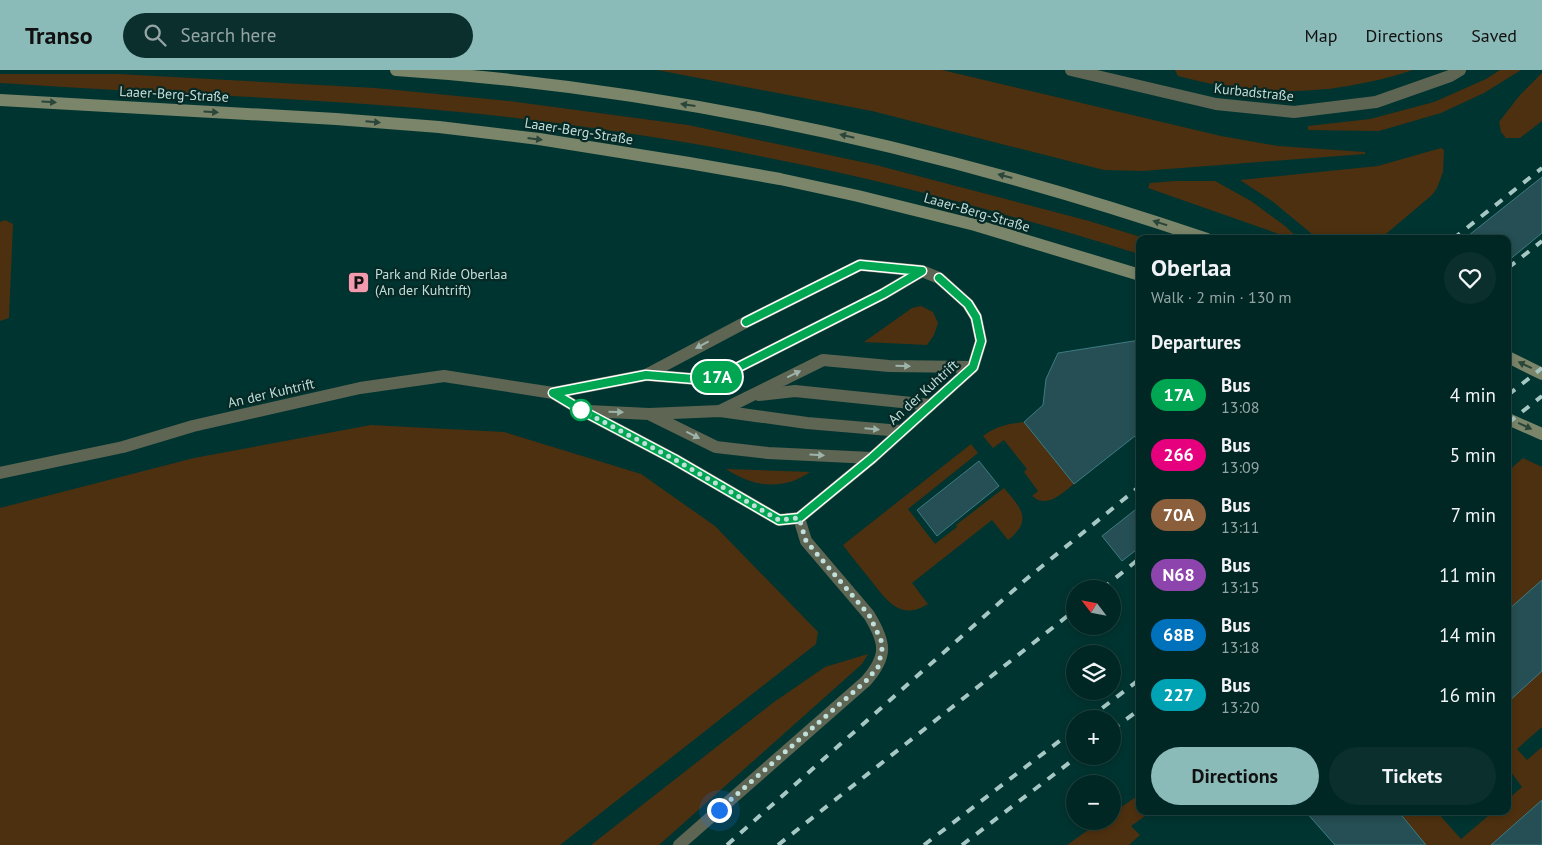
<!DOCTYPE html>
<html lang="en">
<head>
<meta charset="utf-8">
<style>
  :root { --surface:#002724; --page:#0a2f2c; --text:#f1f3f6; --muted:#95a5a6; --line:#224441; --accent:#8bbbb9 }
  body { margin:0; font-family:"PT Sans",sans-serif; background:var(--page); color:var(--text); height:100vh; display:flex; flex-direction:column; font-size:19px; white-space:nowrap }
  * { box-sizing:border-box; margin:0 }
  p { font-size:16px; color:var(--muted) }
  .icon { flex:none; width:28px; height:28px; fill:none; stroke:currentColor; stroke-width:2; stroke-linecap:round; stroke-linejoin:round }
  .map { position:relative; flex:1; overflow:hidden }
  .side { position:absolute; left:1136px; top:165px; width:375px; height:580px; display:flex; flex-direction:column; background:var(--surface); border-radius:10px; box-shadow:0 2px 8px #0003,0 0 0 1px var(--line) }
  .side>* { flex:none }
  .badge { padding:0 10px; border-radius:16px; font-size:18px; line-height:32px }
  .needle { width:32px; rotate:302deg }
  .fabs { position:absolute; left:1066px; top:510px; display:grid; gap:10px }
  .fabs a { display:grid; place-items:center; width:55px; height:55px; border-radius:50%; background:var(--surface); box-shadow:0 2px 8px #0003,0 0 0 1px var(--line); font-size:25px }
  .you { position:absolute; width:25px; height:25px; margin:-12px; border:4px solid #fff; border-radius:50%; background:#1a73e8; box-shadow:0 0 0 8px #1a73e833 }
  .map>.badge { position:absolute; translate:-50% -50%; box-shadow:0 0 0 2px #fff }
  h2 { padding:0 15px; font-size:19px; line-height:45px }
  .round { display:grid; place-items:center; flex:none; width:52px; height:52px; border-radius:26px; background:var(--page) }
  .head { display:flex; align-items:center; justify-content:space-between; height:85px; padding:0 15px }
  h1 { font-size:24px; font-weight:600; line-height:38px }
  .action { display:flex; gap:10px; margin-top:auto; padding:10px 15px }
  .action a { flex:1; height:58px; border-radius:30px; background:var(--accent); color:#111; font-size:20px; font-weight:600; line-height:58px; text-align:center }
  .action a+a { background:var(--page); color:var(--text) }
  ul { padding:0; list-style:none }
  li { display:flex; align-items:center; gap:15px; height:60px; padding:0 15px }
  li div { flex:1 }
  li b { display:block; font-size:19px }
  li em { font-style:normal }
  li .badge { min-width:55px; font-weight:700; text-align:center }
  header { display:flex; align-items:center; gap:30px; box-sizing:border-box; height:70px; padding:0 25px; background:var(--accent); color:#111 }
  header strong { font-size:24px }
  nav { display:flex; gap:28px; margin-inline-start:auto; font-size:18px }
  .search { width:350px; height:45px; background:var(--page); display:flex; align-items:center; gap:12px; box-sizing:border-box; padding:0 18px; border-radius:28px; color:var(--muted); font-size:19px }
  .map>svg:first-child { display:block }
  .green { fill:#4d300f }
  .building { fill:#254f54; stroke:#3e7c83 }
  .lines { fill:none; stroke-linecap:round; stroke-linejoin:round }
  .service { stroke:#5e6553; stroke-width:12 }
  .minor { stroke:#5e6553; stroke-width:12 }
  .secondary { stroke:#7a8569; stroke-width:12 }
  .rail { stroke:#a6c7c3; stroke-width:4; stroke-dasharray:9 9; stroke-linecap:butt }
  .oneway { fill:#2a4539 }
  .oneway2 { fill:#9eb4ab }
  .line-casing { stroke:#fff; stroke-width:11 }
  .line { stroke:#00a651; stroke-width:8 }
  .walk { stroke:#c1dfdb; stroke-width:5; stroke-dasharray:0 9 }
  .stop-dot { fill:#fff; stroke:#00a651; stroke-width:2.5 }
  .labels { text-anchor:middle; dominant-baseline:central; stroke-width:4.5; stroke-linejoin:round; paint-order:stroke }
  .street-label { font-size:14px; fill:#c1dfdb; stroke:#072925 }
  .poi-label { font-size:14px; fill:#c1dfdb; stroke:#072925; text-anchor:start }
</style>
</head>
<body>
<header>
<strong>Transo</strong>
<div class="search"><svg class="icon" aria-label="search" viewBox="0 0 24 24"><circle cx="10" cy="10" r="6"/><path d="M15 15l6 6"/></svg>Search here</div>
<nav><a>Map</a><a>Directions</a><a>Saved</a></nav>
</header>
<div class="map">
<svg width="1542" height="775" viewBox="0 0 1542 775">
  <rect width="100%" height="100%" fill="#003430"/>
  <g class="green">
    <polygon points="657,0 942,0 1221,66 1278,76 1365,82 1365,84 1142,101 1104,100 872,41"/>
    <path d="M1175 0H1413C1334 26 1258 28 1178 6Z"/>
    <polygon points="1500,0 1521,0 1484,23 1441,43 1379,61 1308,60 1308,56 1370,49 1434,32 1486,9"/>
    <polygon points="1542,3 1542,51 1520,68 1506,68 1501,62 1499,52 1520,25"/>
    <path d="M0 4H118L375 18 509 31 688 55 876 95 1089 151 1144 168 1140 169 1139 184C1019 147 897 113 774 89 702 74 629 63 556 53 372 28 185 26 0 13Z"/>
    <polygon points="1441,78 1444,80 1443,102 1437,118 1432,125 1380,169 1318,169 1272,131 1240,110 1378,96"/>
    <polygon points="1175,111 1215,111 1251,131 1285,156 1299,169 1293,169 1148,118 1150,113"/>
    <polygon points="5,150 13,154 9,248 0,251 0,152"/>
    <polygon points="921,236 933,242 938,253 934,265 927,275 864,272 912,238"/>
    <path d="M1024 352 1074 414C1061 424 1047 439 1032 426L1038 421 1024 402 1027 399 1004 370 993 378 983 366C996 356 1009 354 1024 352Z"/>
    <polygon points="371,355 504,362 641,404 715,456 818,562 816,574 560,775 0,775 0,438 194,388"/>
    <path d="M971 374 978 383 908 439 935 474 957 457 956 455 1004 418C1020 437 1034 450 1008 470L992 450 912 513 928 534C899 552 886 529 869 508 860 497 851 486 843 475Z"/>
    <polygon points="1523,388 1542,397 1542,657 1517,679 1527,690 1542,677 1542,741 1536,735 1491,775 1426,775 1398,741 1436,741 1461,769 1494,741 1508,741 1508,729 1522,717 1508,698 1508,401"/>
    <path d="M726 399 810 402C783 421 753 417 726 399Z"/>
    <polygon points="868,584 862,594 659,775 591,775 774,632 825,597"/>
    <polygon points="1140,724 1140,741 1152,741 1131,756 1140,765 1129,775 1067,775 1101,751 1112,751 1113,743"/>
  </g>
  <g class="building">
    <polygon points="1542,107 1542,163 1508,191 1508,169 1464,169"/>
    <polygon points="1140,270 1140,362 1074,414 1024,352 1043,335 1046,309 1058,283"/>
    <polygon points="979,391 999,416 937,466 917,440"/>
    <polygon points="1140,436 1140,477 1122,491 1102,466"/>
    <polygon points="1542,510 1542,601 1508,632 1508,540"/>
    <polygon points="1542,730 1542,775 1491,775"/>
    <polygon points="1305,741 1398,741 1426,775 1335,775"/>
  </g>
  <g class="lines">
    <g class="service">
      <polyline points="646,305 706,310 719,307 883,224 922,201"/>
      <polyline points="759,325 795,321 931,335"/>
      <polyline points="588,341 649,344 720,341 807,353 901,361"/>
      <polyline points="720,341 823,290 889,296 973,297"/>
      <polyline points="651,345 716,377 768,383 872,388"/>
      <polyline points="0,403 123,377 193,356 360,318 444,306 553,323 646,305 746,252 860,195 922,201 939,208 968,234 976,247 981,271 973,297 872,388 799,448 779,450 674,389 583,341 553,323"/>
      <path d="M679 775 866 611C888 586 886 573 869 545L806 471 799 448"/>
    </g>
    <polyline class="minor" points="1071,0 1216,34 1294,42 1376,32 1450,6 1460,0"/>
    <g class="secondary">
      <path d="M396 0C674 18 944 80 1207 169"/>
      <polyline points="0,30 336,49 439,57 539,69 689,93 780,109 858,126 975,155 1140,205"/>
      <polyline points="1508,287 1542,304"/>
      <polyline points="1508,349 1542,364"/>
    </g>
    <g class="rail">
      <polyline points="1453,169 1542,98"/>
      <polyline points="1508,198 1542,171"/>
      <polyline points="1508,325 1542,298"/>
      <polyline points="1508,353 1542,326"/>
      <polyline points="1102,519 1140,488"/>
      <polyline points="1088,649 1140,609"/>
      <polyline points="1112,660 1140,639"/>
      <polyline points="727,775 1024,511 1140,416"/>
      <polyline points="778,775 1075,540"/>
      <polyline points="924,775 1075,659"/>
      <polyline points="962,775 1078,686"/>
    </g>
  </g>
  <defs><path id="oneway-solid" d="M-6-.8H1V-3.2L6.5 0L1 3.2V.8H-6Z" transform="scale(1.25)"/></defs>
  <g class="oneway">
    <use href="#oneway-solid" transform="translate(49 32) rotate(3)"/>
    <use href="#oneway-solid" transform="translate(688 35) rotate(-172)"/>
    <use href="#oneway-solid" transform="translate(211 42) rotate(3)"/>
    <use href="#oneway-solid" transform="translate(373 52) rotate(5)"/>
    <use href="#oneway-solid" transform="translate(847 66) rotate(-167)"/>
    <use href="#oneway-solid" transform="translate(535 69) rotate(7)"/>
    <use href="#oneway-solid" transform="translate(1005 106) rotate(-165)"/>
    <use href="#oneway-solid" transform="translate(1160 153) rotate(-162)"/>
    <use href="#oneway-solid" transform="translate(1525 295) rotate(-155)"/>
    <use href="#oneway-solid" transform="translate(1525 356) rotate(25)"/>
  </g>
  <g class="oneway2">
    <use href="#oneway-solid" transform="translate(702 275) rotate(152)"/>
    <use href="#oneway-solid" transform="translate(903 296) rotate(1)"/>
    <use href="#oneway-solid" transform="translate(794 304) rotate(-26)"/>
    <use href="#oneway-solid" transform="translate(616 342) rotate(2)"/>
    <use href="#oneway-solid" transform="translate(872 359) rotate(5)"/>
    <use href="#oneway-solid" transform="translate(693 365) rotate(27)"/>
    <use href="#oneway-solid" transform="translate(817 385) rotate(3)"/>
  </g>
  <g class="lines">
    <defs>
      <polyline id="line" points="746,252 860,195 922,201 883,224 719,307 706,310 646,305 553,323 583,341 674,389 779,450 799,448 872,388 973,297 981,271 976,247 968,234 939,208"/>
    </defs>
    <use href="#line" class="line-casing"/>
    <use href="#line" class="line"/>
    <polyline class="walk" points="581,340 674,389 779,450 799,448 806,471 869,545 881,570 882,580 878,597 866,611 719,740"/>
  </g>
  <defs>
    <symbol id="parking-square" viewBox="-11 -11 22 22"><rect x="-9" y="-9" width="18" height="18" rx="4" fill="#f29aae" stroke="#072925"/><path d="M-3.5-5.5H1a3.5 3.5 0 0 1 0 7H-1V5.5H-3.5ZM-1-3.4V-.6H.8a1.4 1.4 0 0 0 0-2.8Z" fill="#111"/></symbol>
  </defs>
  <g fill-rule="evenodd">
    <use href="#parking-square" x="346" y="200" width="25" height="25"/>
  </g>
  <circle class="stop-dot" cx="581" cy="340" r="10"/>
  <g class="labels">
    <g class="street-label">
      <text transform="translate(1254 22) rotate(6)">Kurbadstraße</text>
      <text transform="translate(174 24) rotate(3)">Laaer-Berg-Straße</text>
      <text transform="translate(579 61) rotate(9)">Laaer-Berg-Straße</text>
      <text transform="translate(977 142) rotate(16)">Laaer-Berg-Straße</text>
      <text transform="translate(923 322) rotate(-42)">An der Kuhtrift</text>
      <text transform="translate(271 323) rotate(-13)">An der Kuhtrift</text>
    </g>
    <g class="poi-label">
      <text x="375" y="204">Park and Ride Oberlaa<tspan x="375" dy="16">(An der Kuhtrift)</tspan></text>
    </g>
  </g>
</svg>
<div class="fabs">
<a><svg class="needle" viewBox="-14 -14 28 28"><path d="M0-13l5 13h-10z" fill="#e53935"/><path d="M0 13l5-13h-10z" fill="#95a5a6"/></svg></a>
<a><svg class="icon" aria-label="layers" viewBox="0 0 24 24"><path d="M12 4l9 5-9 5-9-5zM3 14l9 5 9-5"/></svg></a>
<a>+</a>
<a>−</a>
</div>
<div class="you" style="left:719px;top:740px"></div>
<b class="badge" style="left:717px;top:307px;background:#00a651;color:#fff">17A</b>
<section class="side">
<div class="head"><div><h1>Oberlaa</h1><p>Walk · 2 min · 130 m</p></div><a class="round"><svg class="icon" aria-label="heart" viewBox="0 0 24 24"><path d="M12 20l-8-8c-3-5 5-10 8-4 3-6 11-1 8 4z"/></svg></a></div>
<h2>Departures</h2>
<ul>
<li><span class="badge" style="background:#00a651;color:#fff">17A</span><div><b>Bus</b><p>13:08</p></div><em>4 min</em></li>
<li><span class="badge" style="background:#e6007e;color:#fff">266</span><div><b>Bus</b><p>13:09</p></div><em>5 min</em></li>
<li><span class="badge" style="background:#8b5e3c;color:#fff">70A</span><div><b>Bus</b><p>13:11</p></div><em>7 min</em></li>
<li><span class="badge" style="background:#8e44ad;color:#fff">N68</span><div><b>Bus</b><p>13:15</p></div><em>11 min</em></li>
<li><span class="badge" style="background:#0072bc;color:#fff">68B</span><div><b>Bus</b><p>13:18</p></div><em>14 min</em></li>
<li><span class="badge" style="background:#00a3b4;color:#fff">227</span><div><b>Bus</b><p>13:20</p></div><em>16 min</em></li>
</ul>
<div class="action"><a>Directions</a><a>Tickets</a></div>
</section>
</div>
</body>
</html>
